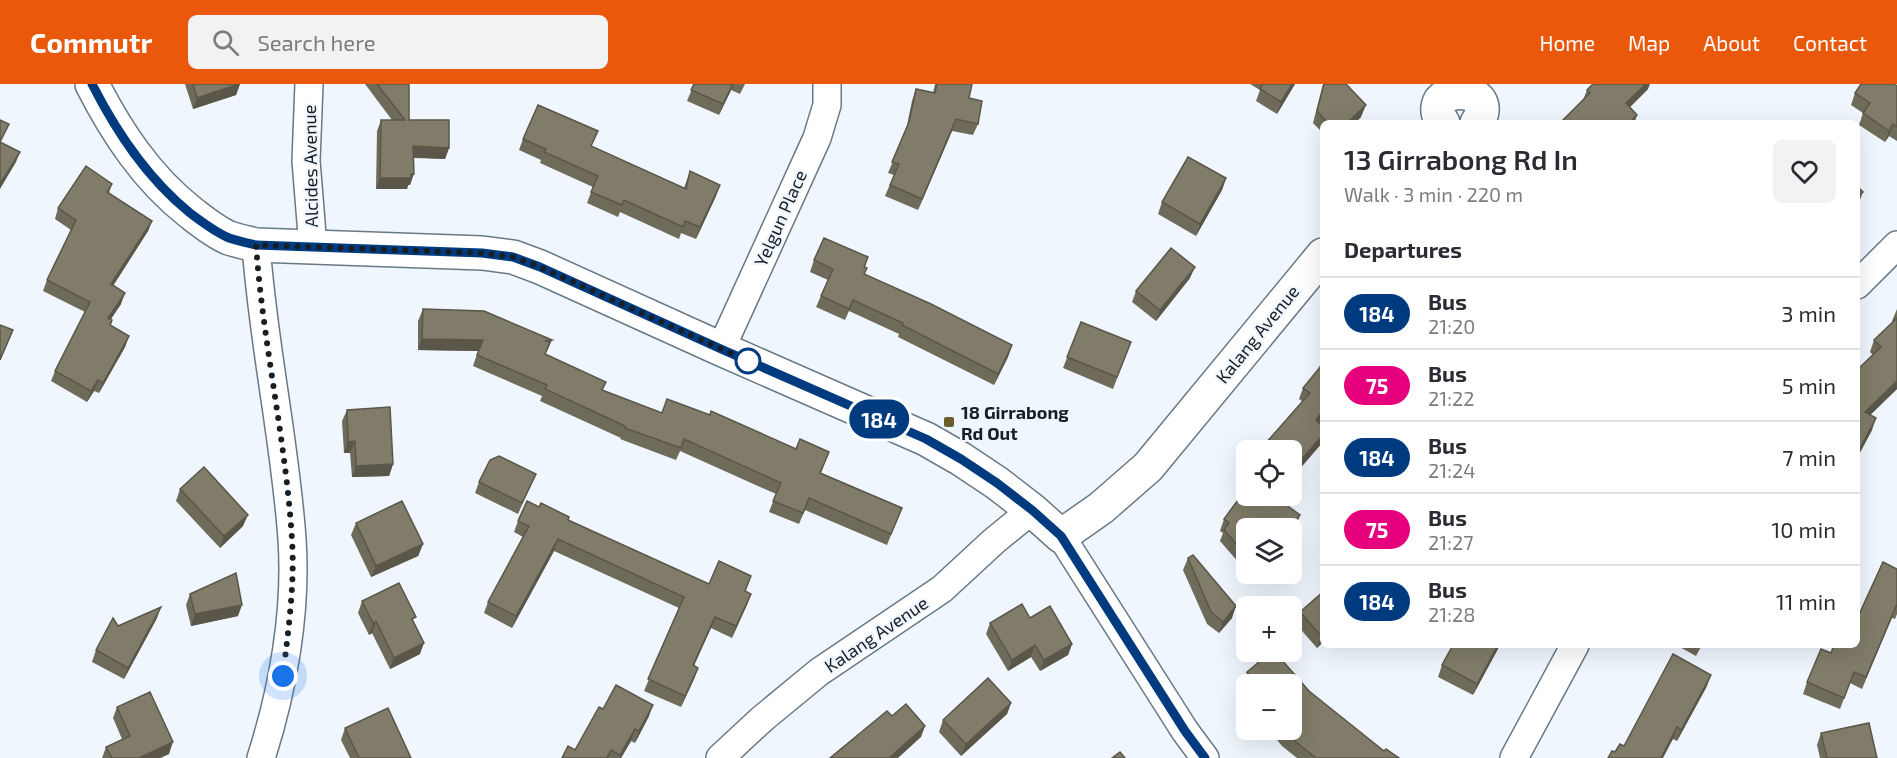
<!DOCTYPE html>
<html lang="en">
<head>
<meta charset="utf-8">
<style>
  :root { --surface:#fff; --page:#f2f2f3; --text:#2b2b33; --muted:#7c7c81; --line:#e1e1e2; --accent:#ea580c }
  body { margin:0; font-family:"Exo 2",sans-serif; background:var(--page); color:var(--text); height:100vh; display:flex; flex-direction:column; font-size:22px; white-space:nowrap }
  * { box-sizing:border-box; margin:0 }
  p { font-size:20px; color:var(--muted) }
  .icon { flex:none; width:33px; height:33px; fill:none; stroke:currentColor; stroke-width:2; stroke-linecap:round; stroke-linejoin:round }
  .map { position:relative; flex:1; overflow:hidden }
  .panel { position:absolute; left:1320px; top:36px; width:540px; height:528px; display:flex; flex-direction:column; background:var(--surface); border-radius:9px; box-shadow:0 6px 24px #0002 }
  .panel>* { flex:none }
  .badge { padding:0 12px; border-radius:20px; font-size:21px; line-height:39px }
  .buttons { position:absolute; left:1236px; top:356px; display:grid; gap:12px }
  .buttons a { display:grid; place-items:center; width:66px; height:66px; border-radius:9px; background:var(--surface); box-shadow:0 6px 24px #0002; font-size:30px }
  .you { position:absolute; width:30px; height:30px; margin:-15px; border:4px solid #fff; border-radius:50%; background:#1a73e8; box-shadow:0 0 0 9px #1a73e833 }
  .map>.badge { position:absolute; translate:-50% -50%; box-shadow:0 0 0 3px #fff }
  h2 { padding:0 24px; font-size:22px; line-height:54px }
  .round { display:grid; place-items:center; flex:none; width:63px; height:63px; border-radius:9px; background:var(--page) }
  .summary { display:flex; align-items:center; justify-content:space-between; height:102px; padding:0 24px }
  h1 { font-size:28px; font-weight:600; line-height:45px }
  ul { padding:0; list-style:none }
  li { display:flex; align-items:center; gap:18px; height:72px; padding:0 24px; border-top:2px solid var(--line) }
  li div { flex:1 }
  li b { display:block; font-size:22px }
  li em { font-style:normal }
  li .badge { min-width:66px; font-weight:700; text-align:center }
  header { display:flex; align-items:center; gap:36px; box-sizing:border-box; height:84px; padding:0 30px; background:var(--accent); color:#fff }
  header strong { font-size:28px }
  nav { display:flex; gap:33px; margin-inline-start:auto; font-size:21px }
  .search { width:420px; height:54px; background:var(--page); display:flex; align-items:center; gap:15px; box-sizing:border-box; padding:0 21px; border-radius:9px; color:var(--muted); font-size:22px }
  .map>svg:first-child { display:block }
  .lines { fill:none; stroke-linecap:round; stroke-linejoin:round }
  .street-casing { stroke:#687986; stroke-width:30 }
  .secondary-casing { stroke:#687986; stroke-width:36 }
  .street { stroke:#fff; stroke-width:27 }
  .secondary { stroke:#fff; stroke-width:33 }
  .wall { fill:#6e6b5a }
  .shaded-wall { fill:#5a574a }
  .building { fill:#807c69; stroke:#5a574a; stroke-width:1.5 }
  .line-casing { stroke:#fff; stroke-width:14 }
  .line { stroke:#003b80; stroke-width:9 }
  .walk { stroke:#181f24; stroke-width:6; stroke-dasharray:0 10.8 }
  .stop-dot { fill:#fff; stroke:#003b80; stroke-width:3 }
  .poi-dot { fill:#6b602d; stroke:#eff6fd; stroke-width:2 }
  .labels { text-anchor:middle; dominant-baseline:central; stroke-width:4.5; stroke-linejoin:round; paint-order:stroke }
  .street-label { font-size:18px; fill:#181f24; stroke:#eff6fd }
  .poi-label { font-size:18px; font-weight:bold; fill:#181f24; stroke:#eff6fd; text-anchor:start }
</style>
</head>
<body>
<header>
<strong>Commutr</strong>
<div class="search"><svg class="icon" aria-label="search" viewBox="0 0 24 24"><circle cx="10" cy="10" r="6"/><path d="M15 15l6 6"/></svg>Search here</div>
<nav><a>Home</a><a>Map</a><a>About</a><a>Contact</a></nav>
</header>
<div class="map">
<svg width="1897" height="674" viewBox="0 0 1897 674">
  <rect width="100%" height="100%" fill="#eff6fd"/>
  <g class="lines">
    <defs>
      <g id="street">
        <polyline points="309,0 306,77 313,163"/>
        <path d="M256 161C263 260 285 356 292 455 297 527 283 606 261 674"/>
        <polyline points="1857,201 1897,161"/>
        <polyline points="721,265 817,54 827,21 827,0"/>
        <polyline points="1061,452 1185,647 1205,674"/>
        <polyline points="720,674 762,635 819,588 942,505 994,457 1032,426"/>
        <polyline points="1514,674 1575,561"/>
      </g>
      <g id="secondary">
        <path d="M92 0C117 49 147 94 190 128 203 138 215 148 229 154 238 157 248 159 256 161L482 169 513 173 540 183 721 265 926 355 961 375 997 399 1032 426 1061 452 1101 424 1148 383 1323 171"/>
        <path d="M1443 39C1438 32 1436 25 1440 17 1453 0 1497 9 1477 39"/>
      </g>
    </defs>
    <use href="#street" class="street-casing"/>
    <use href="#secondary" class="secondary-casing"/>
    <use href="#street" class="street"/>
    <use href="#secondary" class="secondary"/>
  </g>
  <g class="wall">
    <polygon points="185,0 240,0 236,11 193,25"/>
    <polygon points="365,0 409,0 409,36 449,64 445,75 413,74 410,101 408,101 407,105 376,105 377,47 381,36 392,36"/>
    <polygon points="694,0 745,0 740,10 731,6 719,31 687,17"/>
    <polygon points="935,0 972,0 969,14 978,40 973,51 952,47 918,126 885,112 894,91 888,89 906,46 912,17 916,5 933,9"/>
    <polygon points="1250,0 1295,0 1277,30 1256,17 1260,6"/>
    <polygon points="1323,0 1346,0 1361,33 1355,39 1323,39 1323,49 1313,39"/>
    <polygon points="1897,2 1897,57 1889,52 1885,58 1859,41 1863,29 1851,21 1855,9"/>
    <polygon points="1648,5 1630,23 1637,31 1634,39 1560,39 1583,16 1587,6"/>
    <polygon points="523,55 592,63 684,104 690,87 716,112 696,155 681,149 679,155 620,128 618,133 587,119 593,103 540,79 541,76 519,66"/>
    <polygon points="1226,94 1222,106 1196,152 1158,130 1162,118"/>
    <polygon points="112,100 109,109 152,137 148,147 113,202 121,220 111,235 112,236 111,241 129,252 125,263 99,309 94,307 87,318 51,297 55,287 85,228 43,207 47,196 71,146 55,135 58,124"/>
    <polygon points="868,173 865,183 865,190 1012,261 1008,273 994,301 898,253 899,250 849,227 845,236 816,223 828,196 810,188 814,176"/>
    <polygon points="1190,194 1156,237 1132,218 1136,207"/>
    <polygon points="423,225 547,267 546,267 545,270 606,298 602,307 662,329 796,365 829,368 821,389 902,424 887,461 805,426 799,440 769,428 776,410 680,367 676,376 620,355 621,354 540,317 542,312 473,282 478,267 418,266 418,237"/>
    <polygon points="1897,225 1897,305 1870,331 1872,346 1857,374 1857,286 1873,271 1870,268 1874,256 1893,238 1892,237"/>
    <polygon points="1081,238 1131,258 1113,305 1063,284"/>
    <polygon points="1323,276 1323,334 1319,339 1292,401 1292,366 1263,366 1265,360 1302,317 1299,315 1303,304 1318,285 1321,279"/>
    <polygon points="347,326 393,380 389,392 352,393 350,369 344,369 342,337"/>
    <polygon points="536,390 531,401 518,430 475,409 479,398"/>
    <polygon points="180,405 243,442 220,464 176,417"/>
    <polygon points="1246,411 1283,411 1281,413 1282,418 1296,442 1246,444 1246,487 1220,457 1223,449 1220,447 1224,435"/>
    <polygon points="568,436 709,500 745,507 751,510 732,554 711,544 694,582 698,584 694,595 681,623 644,607 679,524 554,467 512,544 484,529 488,518 523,453 514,448 518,437"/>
    <polygon points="356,439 423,460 418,472 371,493 351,451"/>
    <polygon points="1188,474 1232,534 1219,549 1207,540 1183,486"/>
    <polygon points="1897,485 1897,530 1895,535 1892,534 1862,605 1850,599 1840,625 1803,610 1807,598 1831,569 1857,561"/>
    <polygon points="1248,489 1261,489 1255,497"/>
    <polygon points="1323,508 1323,558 1317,564 1296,540 1300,528"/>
    <polygon points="190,510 238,532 191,542 186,521"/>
    <polygon points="362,517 414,538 420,570 390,585 372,549 369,551 358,529"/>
    <polygon points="157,534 124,595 92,578 96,566 118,542"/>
    <polygon points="1030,534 1072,560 1068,571 1040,587 1031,573 1008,587 986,550 990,539"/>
    <polygon points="1500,561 1473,611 1438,593 1442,581"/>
    <polygon points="1676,561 1702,561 1696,572"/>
    <polygon points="1272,567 1274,567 1309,607 1384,667 1386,665 1399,674 1297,674 1282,662 1268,645 1292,645 1292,600 1246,600 1246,604 1243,600 1247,588"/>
    <polygon points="1707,602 1677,657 1673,655 1615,668"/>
    <polygon points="1011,619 1007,630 961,672 939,648 943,636"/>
    <polygon points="117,623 169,670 160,674 102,674 106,663 122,655 113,634"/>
    <polygon points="603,625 649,632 635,659 631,657 621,674 562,674 575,666"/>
    <polygon points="345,644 411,674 350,674 341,656"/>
    <polygon points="1821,649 1877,674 1820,674 1817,661"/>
  </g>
  <g class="shaded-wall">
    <polygon points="240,0 236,11 193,25 197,14"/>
    <polygon points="733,0 731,6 719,31 723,20"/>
    <polygon points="1292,0 1295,0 1277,30 1281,18"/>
    <polygon points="1646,0 1650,0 1648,5 1622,31 1626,19"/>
    <polygon points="1366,21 1361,33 1355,39 1347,39"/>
    <polygon points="1637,31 1634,39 1629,39"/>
    <polygon points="956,35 952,47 918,126 922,115"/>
    <polygon points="1893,40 1889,52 1885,58 1889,47"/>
    <polygon points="413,62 449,64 445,75 409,73"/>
    <polygon points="20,68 16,78 0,105 0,100"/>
    <polygon points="411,90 414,90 410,101 408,101 407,105 376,105 380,94"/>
    <polygon points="1226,94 1222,106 1196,152 1200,140"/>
    <polygon points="720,101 716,112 696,155 700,143"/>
    <polygon points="1863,108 1859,118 1857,120 1857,113"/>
    <polygon points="152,137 148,147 107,211 111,200"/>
    <polygon points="1195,183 1190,194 1156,237 1160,226"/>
    <polygon points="125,209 121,220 104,245 108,234"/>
    <polygon points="129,252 125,263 99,309 103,299"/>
    <polygon points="422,255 483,256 479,267 418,266"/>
    <polygon points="552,256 547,267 546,267 541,281 545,257"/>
    <polygon points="1012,261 1008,273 994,301 998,290"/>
    <polygon points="98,296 94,307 87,318 91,307"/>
    <polygon points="1897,297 1897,305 1861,340 1865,328"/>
    <polygon points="1323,327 1323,334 1312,348 1316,336"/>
    <polygon points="1876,334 1872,346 1857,374 1857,370"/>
    <polygon points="1323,351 1323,358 1292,394 1293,385"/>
    <polygon points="355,357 350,369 344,369 348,358"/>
    <polygon points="393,380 389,392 352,393 356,382"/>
    <polygon points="1297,388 1293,400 1292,401 1292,394"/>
    <polygon points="248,431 243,442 220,464 224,452"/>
    <polygon points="1300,431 1296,442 1292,449 1292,444 1291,444"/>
    <polygon points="558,455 554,467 512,544 516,532"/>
    <polygon points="423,460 418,472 371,493 376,482"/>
    <polygon points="1258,489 1261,489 1255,497"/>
    <polygon points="751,510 747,521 732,554 736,542"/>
    <polygon points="242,521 238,532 191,542 195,530"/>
    <polygon points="1236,522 1232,534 1219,549 1223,538"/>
    <polygon points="161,523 157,534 124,595 128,584"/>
    <polygon points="715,533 711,544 688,593 693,581"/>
    <polygon points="376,537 372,549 369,551 373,539"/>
    <polygon points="1323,551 1323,558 1317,564 1321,552"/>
    <polygon points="424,559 420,570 390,585 394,574"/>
    <polygon points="1072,560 1068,571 1040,587 1044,576"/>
    <polygon points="1035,561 1031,573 1008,587 1012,576"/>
    <polygon points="1498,561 1500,561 1473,611 1477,600"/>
    <polygon points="698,584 694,595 681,623 685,612"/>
    <polygon points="1711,591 1707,602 1677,657 1681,646"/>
    <polygon points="1011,619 1007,630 961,672 966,660"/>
    <polygon points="653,621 649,632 635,659 639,647"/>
    <polygon points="925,642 921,653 898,674 889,674"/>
    <polygon points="1677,643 1673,655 1663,674 1661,674"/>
    <polygon points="635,645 631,657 621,674 619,674"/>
    <polygon points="173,658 169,670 160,674 139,674"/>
  </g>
  <g class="building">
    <polygon points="193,0 239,0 197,14"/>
    <polygon points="377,0 409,0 409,36 449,36 449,64 413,62 414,90 411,90 411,94 380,94 381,36 405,36"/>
    <polygon points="694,0 733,0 723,20 691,6"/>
    <polygon points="937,0 972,0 969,14 982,17 978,40 956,35 922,115 890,101 899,80 892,78 909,38 916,5 935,9"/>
    <polygon points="1263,0 1292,0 1281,18 1260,5"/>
    <polygon points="1324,0 1346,0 1366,21 1347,39 1328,39 1317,27"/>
    <polygon points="1593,0 1646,0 1626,19 1637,31 1629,39 1560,39 1590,9 1587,6"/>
    <polygon points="1861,0 1894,0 1897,2 1897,43 1893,40 1889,47 1863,29 1870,19 1855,9"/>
    <polygon points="538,21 598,47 591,62 686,105 690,87 720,101 700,143 685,137 683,143 624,116 622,121 591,108 598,92 544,68 546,65 523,55"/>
    <polygon points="0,36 9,40 0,58 20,68 0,100"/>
    <polygon points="1188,73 1226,94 1200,140 1162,118"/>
    <polygon points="86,82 112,100 107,108 152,137 111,200 125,209 108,234 112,236 110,241 129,252 103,299 98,296 91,307 55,287 90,218 47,196 76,136 58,124"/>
    <polygon points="1857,102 1863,108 1857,113"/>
    <polygon points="824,154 868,173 864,183 867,184 864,190 931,220 1012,261 998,290 902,241 903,239 853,216 849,225 821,212 833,185 814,176"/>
    <polygon points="1171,164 1195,183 1160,226 1136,207"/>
    <polygon points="423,225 484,227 552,256 545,257 550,258 545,270 606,298 602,306 662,329 667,315 710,331 711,327 796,365 800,355 829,368 820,389 902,424 891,450 809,414 803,429 773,417 781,399 684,355 681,364 625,344 625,342 545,305 547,301 477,271 483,256 422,255"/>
    <polygon points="1897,234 1897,297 1865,328 1876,334 1857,370 1857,286 1881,263 1874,256"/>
    <polygon points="1081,238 1131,258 1117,293 1067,273"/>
    <polygon points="0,241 13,246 0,276"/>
    <polygon points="1323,276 1323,327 1316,336 1323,343 1323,351 1293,385 1297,388 1292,394 1292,366 1272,366 1265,360 1310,309 1303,304 1322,281 1321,279"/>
    <polygon points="390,323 393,380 356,382 355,357 348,358 347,326"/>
    <polygon points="499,372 536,390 522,419 479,398 490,376"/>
    <polygon points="204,383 248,431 224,452 180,405"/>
    <polygon points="1246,405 1246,411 1279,411 1283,414 1281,417 1300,431 1291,444 1246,444 1246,471 1224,446 1229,439 1224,435"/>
    <polygon points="402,417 423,460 376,482 356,439"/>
    <polygon points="527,417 539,423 541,419 569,433 568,436 709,500 719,477 751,492 745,507 751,510 736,542 715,533 693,581 698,584 685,612 648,595 684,513 558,455 516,532 488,518 529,442 518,437"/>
    <polygon points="1193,471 1236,522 1223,538 1211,528 1188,474"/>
    <polygon points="1883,478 1897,485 1897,523 1896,522 1866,593 1854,588 1844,614 1807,598 1821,565 1831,569 1834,561 1857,561 1857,535"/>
    <polygon points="236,489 242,521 195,530 190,510"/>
    <polygon points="399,499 416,533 412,535 424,559 394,574 376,537 373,539 362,517"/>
    <polygon points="1323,508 1323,551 1321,552 1300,528"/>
    <polygon points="1022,520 1030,534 1050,522 1072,560 1044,576 1035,561 1012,576 990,539"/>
    <polygon points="161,523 128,584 96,566 113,534 118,542"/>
    <polygon points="1453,561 1498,561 1477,600 1442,581"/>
    <polygon points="1272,567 1274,567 1309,607 1384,667 1386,665 1399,674 1316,674 1286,650 1281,645 1292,645 1292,600 1257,600 1247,588"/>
    <polygon points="1673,570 1711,591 1681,646 1677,643 1661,674 1608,674 1612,667 1615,668 1620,660 1624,662"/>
    <polygon points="988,594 1011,619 966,660 943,636"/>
    <polygon points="616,601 653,621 639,647 635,645 620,671 611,666 607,674 562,674 568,662 575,666 599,623 603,625"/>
    <polygon points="150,608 173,658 139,674 112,674 106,663 130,652 117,623"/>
    <polygon points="906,620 925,642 889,674 830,674 887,627 892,632"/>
    <polygon points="388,624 411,674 359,674 345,644"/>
    <polygon points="1869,639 1877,674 1827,674 1821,649"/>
    <polygon points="1120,668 1125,674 1112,674"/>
  </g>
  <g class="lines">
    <defs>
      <path id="line" d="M92 0C117 49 147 94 190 129 202 138 215 148 229 154 238 157 248 159 256 161L482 169 513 173 540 183 721 265 926 355 961 375 997 399 1032 426 1061 452 1185 647 1205 674"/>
    </defs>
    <use href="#line" class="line-casing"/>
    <use href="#line" class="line"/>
    <path class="walk" d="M283 592C288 547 295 501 292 456 286 357 263 260 256 161L482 169 513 173 540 183 748 277"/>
  </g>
  <circle class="stop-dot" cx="748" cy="277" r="12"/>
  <rect class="poi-dot" x="943" y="332" width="12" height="12" rx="3"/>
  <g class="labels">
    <g class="street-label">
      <text transform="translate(310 82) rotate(-91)">Alcides Avenue</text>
      <text transform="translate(780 134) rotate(-66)">Yelgun Place</text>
      <text transform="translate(1257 250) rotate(-51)">Kalang Avenue</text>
      <text transform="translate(876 550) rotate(-34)">Kalang Avenue</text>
    </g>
    <g class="poi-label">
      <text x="961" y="328">18 Girrabong<tspan x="961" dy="21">Rd Out</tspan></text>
    </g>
  </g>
</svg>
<div class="buttons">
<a><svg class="icon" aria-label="locate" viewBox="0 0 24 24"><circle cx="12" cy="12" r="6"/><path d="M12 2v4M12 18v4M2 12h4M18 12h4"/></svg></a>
<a><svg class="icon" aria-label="layers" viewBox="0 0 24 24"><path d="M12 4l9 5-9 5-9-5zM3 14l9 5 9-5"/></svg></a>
<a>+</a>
<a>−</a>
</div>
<div class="you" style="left:283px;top:592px"></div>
<b class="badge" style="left:879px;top:335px;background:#003b80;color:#fff">184</b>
<section class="panel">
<div class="summary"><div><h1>13 Girrabong Rd In</h1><p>Walk · 3 min · 220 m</p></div><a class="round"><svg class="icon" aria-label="heart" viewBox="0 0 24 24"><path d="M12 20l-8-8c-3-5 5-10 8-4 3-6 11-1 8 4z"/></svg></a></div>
<h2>Departures</h2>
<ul>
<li><span class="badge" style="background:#003b80;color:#fff">184</span><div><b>Bus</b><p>21:20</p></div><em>3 min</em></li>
<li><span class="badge" style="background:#e6007e;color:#fff">75</span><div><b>Bus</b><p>21:22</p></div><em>5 min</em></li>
<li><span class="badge" style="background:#003b80;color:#fff">184</span><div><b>Bus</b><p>21:24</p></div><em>7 min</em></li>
<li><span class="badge" style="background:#e6007e;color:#fff">75</span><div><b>Bus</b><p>21:27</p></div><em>10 min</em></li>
<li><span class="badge" style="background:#003b80;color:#fff">184</span><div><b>Bus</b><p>21:28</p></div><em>11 min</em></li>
</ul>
</section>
</div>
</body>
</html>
